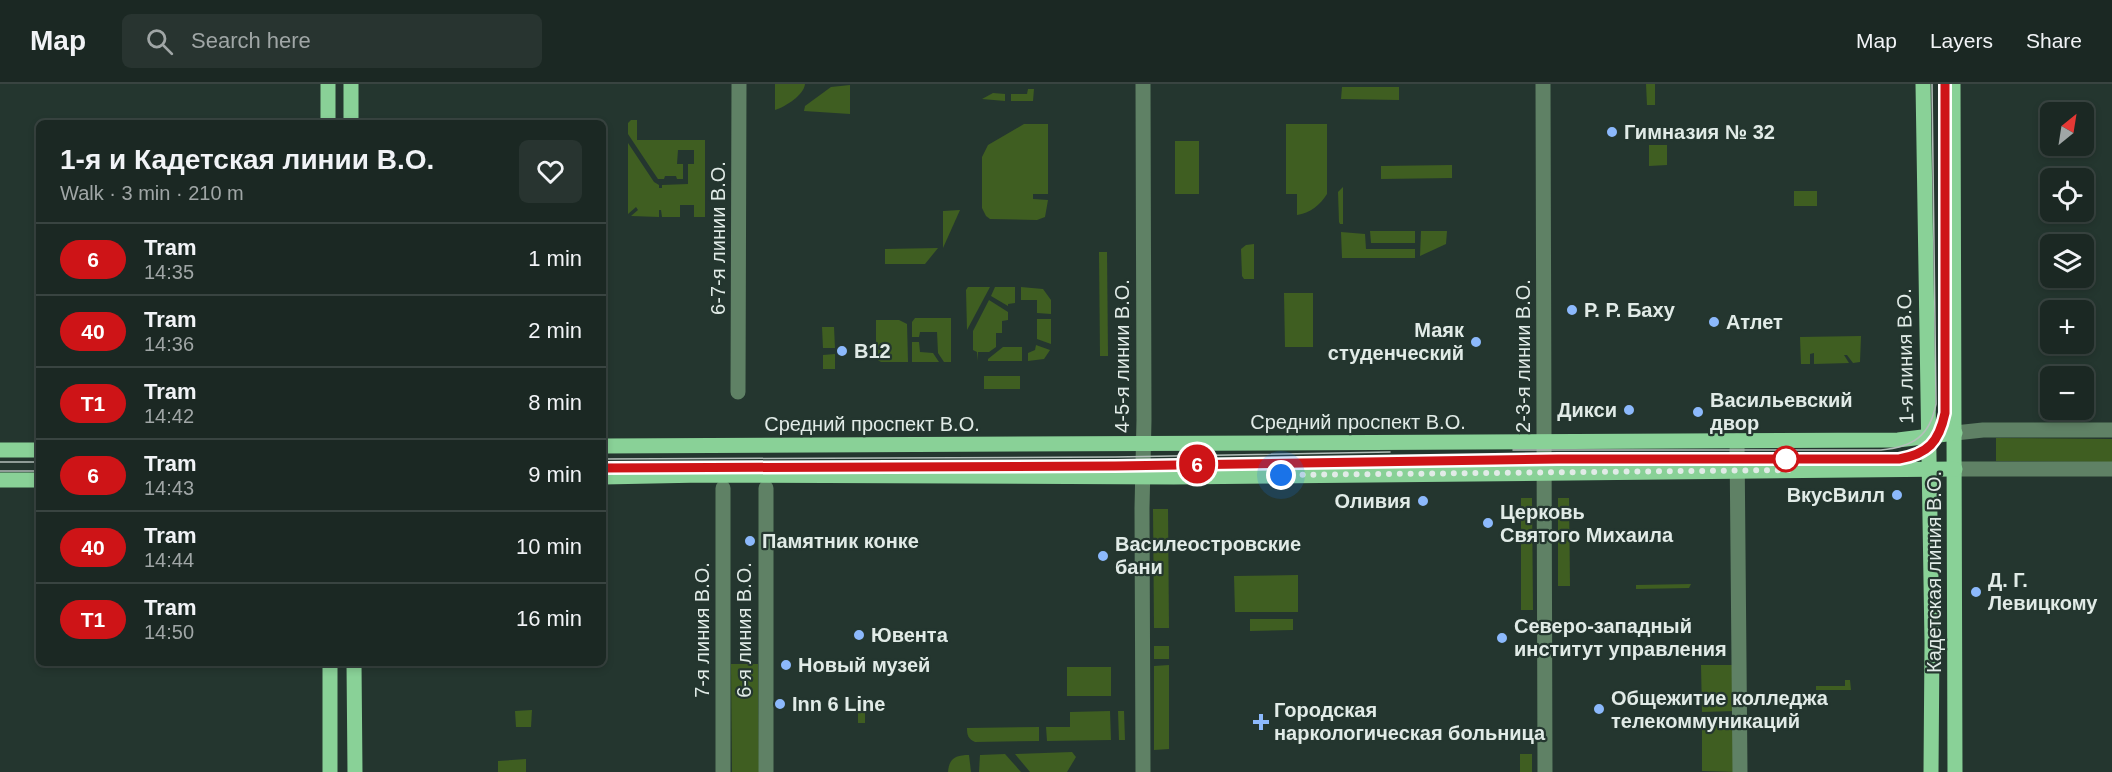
<!DOCTYPE html>
<html lang="en">
<head>
<meta charset="utf-8">
<style>
  :root { --surface:#1b2823; --page:#283430; --text:#f1f3f6; --muted:#a0a6a6; --line:#394441 }
  body { margin:0; font-family:Helvetica,sans-serif; background:var(--page); color:var(--text); height:100vh; display:flex; flex-direction:column; font-size:22px; white-space:nowrap }
  * { box-sizing:border-box; margin:0 }
  p { font-size:20px; color:var(--muted) }
  .icon { flex:none; width:33px; height:33px; fill:none; stroke:currentColor; stroke-width:2; stroke-linecap:round; stroke-linejoin:round }
  .map { position:relative; flex:1; overflow:hidden }
  .drawer { position:absolute; left:36px; top:36px; width:570px; height:546px; display:flex; flex-direction:column; background:var(--surface); border-radius:9px; box-shadow:0 3px 9px #0003,0 0 0 2px var(--line) }
  .drawer>* { flex:none }
  .badge { padding:0 12px; border-radius:20px; font-size:21px; line-height:39px }
  .needle { width:39px; rotate:30deg }
  .buttons { position:absolute; left:2040px; top:18px; display:grid; gap:12px }
  .buttons a { display:grid; place-items:center; width:54px; height:54px; border-radius:9px; background:var(--surface); box-shadow:0 3px 9px #0003,0 0 0 2px var(--line); font-size:30px }
  .you { position:absolute; width:30px; height:30px; margin:-15px; border:4px solid #fff; border-radius:50%; background:#1a73e8; box-shadow:0 0 0 9px #1a73e833 }
  .map>.badge { position:absolute; translate:-50% -50%; box-shadow:0 0 0 3px #fff }
  .round { display:grid; place-items:center; flex:none; width:63px; height:63px; border-radius:9px; background:var(--page) }
  .overview { display:flex; align-items:center; justify-content:space-between; height:102px; padding:0 24px }
  h1 { font-size:28px; font-weight:700; line-height:45px }
  ul { padding:0; list-style:none }
  li { display:flex; align-items:center; gap:18px; height:72px; padding:0 24px; border-top:2px solid var(--line) }
  li div { flex:1 }
  li b { display:block; font-size:22px }
  li em { font-style:normal }
  li .badge { min-width:66px; font-weight:700; text-align:center }
  header { display:flex; align-items:center; gap:36px; box-sizing:border-box; height:84px; padding:0 30px; background:var(--surface); border-bottom:2px solid var(--line) }
  header strong { font-size:28px }
  nav { display:flex; gap:33px; margin-inline-start:auto; font-size:21px }
  .search { width:420px; height:54px; background:var(--page); display:flex; align-items:center; gap:15px; box-sizing:border-box; padding:0 21px; border-radius:9px; color:var(--muted); font-size:22px }
  .map>svg:first-child { display:block }
  .green { fill:#3f5e21 }
  .lines { fill:none; stroke-linecap:round; stroke-linejoin:round }
  .minor { stroke:#5f8165; stroke-width:15 }
  .major { stroke:#89d197; stroke-width:15 }
  .tram { stroke:#b3bfba; stroke-width:1.5 }
  .line-casing { stroke:#fff; stroke-width:14 }
  .line { stroke:#ce1417; stroke-width:9 }
  .walk { stroke:#e1ebe7; stroke-width:6; stroke-dasharray:0 10.8 }
  .poi-dot { fill:#8cb9fc; stroke:#24362f; stroke-width:2 }
  .stop-dot { fill:#fff; stroke:#ce1417; stroke-width:3 }
  .labels { text-anchor:middle; dominant-baseline:central; stroke-width:4.5; stroke-linejoin:round; paint-order:stroke }
  .poi-label { font-size:20px; font-weight:bold; fill:#e1ebe7; stroke:#24362f; text-anchor:start }
  .street-label { font-size:20px; fill:#e1ebe7; stroke:#24362f }
</style>
</head>
<body>
<header>
<strong>Map</strong>
<div class="search"><svg class="icon" aria-label="search" viewBox="0 0 24 24"><circle cx="10" cy="10" r="6"/><path d="M15 15l6 6"/></svg>Search here</div>
<nav><a>Map</a><a>Layers</a><a>Share</a></nav>
</header>
<div class="map">
<svg width="2112" height="688" viewBox="0 0 2112 688">
  <rect width="100%" height="100%" fill="#24362f"/>
  <g class="green">
    <path d="M775 0H805C804 11 785 23 775 26Z"/>
    <polygon points="1646,0 1655,0 1655,21 1647,21"/>
    <polygon points="850,1 850,30 804,27 805,22 831,3"/>
    <polygon points="1342,3 1399,3 1399,16 1341,15"/>
    <polygon points="1028,5 1034,5 1033,17 1011,17 1011,10 1027,10"/>
    <polygon points="993,9 1005,10 1005,17 982,15"/>
    <polygon points="631,36 637,36 637,56 705,56 705,133 694,133 694,121 680,121 680,133 662,133 661,126 659,126 659,133 631,132 638,126 636,123 628,130 628,59 654,98 659,101 659,104 662,104 662,101 688,100 688,80 694,80 694,66 678,66 677,80 683,80 683,95 677,95 676,92 665,92 664,95 658,95 628,50 628,39"/>
    <polygon points="1024,40 1048,40 1048,110 1033,110 1033,115 1048,116 1045,133 1037,136 990,135 986,132 982,124 982,73 988,61"/>
    <path d="M1286 40H1327V110C1320 121 1310 129 1297 131V110H1286Z"/>
    <rect x="1175" y="57" width="24" height="53"/>
    <polygon points="1649,61 1667,61 1667,81 1649,82"/>
    <polygon points="1452,81 1452,94 1381,95 1381,82"/>
    <polygon points="1343,103 1343,140 1340,140 1339,138 1338,108"/>
    <rect x="1794" y="107" width="23" height="15"/>
    <polygon points="960,126 943,164 943,127"/>
    <polygon points="1370,147 1415,147 1415,159 1371,159"/>
    <polygon points="1421,147 1447,147 1446,160 1420,172"/>
    <polygon points="1341,148 1365,150 1366,165 1415,165 1415,174 1342,174"/>
    <polygon points="1254,160 1254,195 1244,195 1242,192 1241,165 1246,161"/>
    <polygon points="938,164 925,180 885,180 885,165"/>
    <polygon points="1099,168 1107,168 1108,272 1100,272"/>
    <polygon points="968,203 990,203 967,246 966,206"/>
    <polygon points="995,203 1015,203 1015,219 1008,220 1008,222 991,212"/>
    <polygon points="1021,203 1043,205 1051,216 1051,230 1037,229 1037,216 1021,216"/>
    <polygon points="1284,209 1313,209 1313,263 1285,263"/>
    <polygon points="989,216 1008,228 1008,236 1002,237 1002,249 996,249 996,263 989,268 978,268 977,277 977,268 973,266 973,247"/>
    <polygon points="915,234 951,234 951,278 944,278 938,269 937,248 920,248 919,253 912,253 912,238"/>
    <polygon points="1037,235 1051,235 1051,260 1037,255"/>
    <polygon points="876,236 899,236 907,240 908,278 881,278 876,275"/>
    <polygon points="822,243 834,243 835,264 823,264"/>
    <polygon points="1861,252 1860,278 1853,279 1847,271 1844,271 1849,279 1814,280 1814,269 1810,270 1810,280 1801,280 1800,253"/>
    <polygon points="912,258 919,258 920,268 933,269 939,278 912,278"/>
    <polygon points="1036,261 1050,266 1044,275 1028,277 1028,269 1035,266"/>
    <polygon points="1003,263 1022,263 1022,277 988,277 988,275"/>
    <polygon points="835,270 835,285 823,285 823,271"/>
    <rect x="984" y="292" width="36" height="13"/>
    <polygon points="1996,354 2112,355 2112,378 1996,377"/>
    <polygon points="1521,414 1532,414 1533,526 1521,526"/>
    <polygon points="1558,414 1569,414 1570,502 1558,502"/>
    <polygon points="1153,425 1168,425 1169,544 1154,544"/>
    <polygon points="1298,491 1298,528 1235,528 1234,492"/>
    <polygon points="1691,500 1689,504 1636,505 1636,501"/>
    <polygon points="1250,535 1293,535 1293,546 1250,547"/>
    <rect x="1154" y="562" width="15" height="13"/>
    <polygon points="731,580 758,580 759,688 732,688"/>
    <polygon points="1169,581 1169,665 1154,666 1154,582"/>
    <polygon points="1701,581 1735,581 1735,627 1702,628"/>
    <rect x="1067" y="583" width="44" height="29"/>
    <polygon points="1845,596 1850,596 1851,606 1816,606 1816,602 1845,602"/>
    <polygon points="858,616 865,617 865,639 858,639"/>
    <polygon points="532,626 531,643 516,643 515,627"/>
    <polygon points="1110,627 1111,656 1047,657 1046,643 1070,643 1070,628"/>
    <polygon points="1118,627 1124,627 1125,656 1119,656"/>
    <polygon points="1702,640 1734,641 1736,688 1702,687"/>
    <path d="M1039 643V657L975 658C968 655 967 651 967 644Z"/>
    <polygon points="1072,668 1076,673 1067,688 1030,688 1015,670"/>
    <polygon points="1005,670 1021,688 979,688 980,671"/>
    <rect x="1520" y="670" width="12" height="18"/>
    <path d="M969 671 971 688H948C949 674 956 671 969 671Z"/>
    <polygon points="526,675 526,688 498,688 498,677"/>
  </g>
  <g class="lines">
    <g class="minor">
      <polyline points="1143,0 1144,336 1142,424 1143,688"/>
      <polyline points="1543,0 1545,688"/>
      <polyline points="738,308 739,0"/>
      <polyline points="1955,349 1983,346 2112,346"/>
      <polyline points="1737,357 1740,688"/>
      <polyline points="1955,385 2112,385"/>
      <polyline points="723,404 723,688"/>
      <polyline points="766,404 766,688"/>
    </g>
    <g class="major">
      <polyline points="328,0 328,39"/>
      <polyline points="351,0 351,39"/>
      <polyline points="1923,0 1932,559 1931,688"/>
      <polyline points="1953,0 1955,688"/>
      <polyline points="603,362 1898,356 1955,349"/>
      <polyline points="0,366 39,366"/>
      <polyline points="603,393 703,391 1174,393 1955,385"/>
      <polyline points="0,396 39,396"/>
      <polyline points="330,579 330,688"/>
      <polyline points="354,579 355,688"/>
    </g>
    <g class="tram">
      <path d="M1513 366H1881C1913 363 1930 352 1936 320L1932 0"/>
      <polyline points="603,375 1115,373 1390,368"/>
      <polyline points="0,378 39,378"/>
      <path d="M603 384 1115 382 1572 375H1899C1928 370 1939 358 1945 329V0"/>
      <polyline points="0,387 39,387"/>
    </g>
  </g>
  <g class="lines">
    <defs>
      <path id="line" d="M603 384 1115 382 1558 375H1899C1928 370 1939 358 1945 329V0"/>
    </defs>
    <use href="#line" class="line-casing"/>
    <use href="#line" class="line"/>
    <polyline class="walk" points="1281,391 1792,386 1786,375"/>
  </g>
  <g class="poi-dot">
    <circle cx="1612" cy="48" r="6"/>
    <circle cx="1572" cy="226" r="6"/>
    <circle cx="1714" cy="238" r="6"/>
    <circle cx="1476" cy="258" r="6"/>
    <circle cx="842" cy="267" r="6"/>
    <circle cx="1629" cy="326" r="6"/>
    <circle cx="1698" cy="328" r="6"/>
    <circle cx="1897" cy="411" r="6"/>
    <circle cx="1423" cy="417" r="6"/>
    <circle cx="1488" cy="439" r="6"/>
    <circle cx="750" cy="457" r="6"/>
    <circle cx="1103" cy="472" r="6"/>
    <circle cx="1976" cy="508" r="6"/>
    <circle cx="859" cy="551" r="6"/>
    <circle cx="1502" cy="554" r="6"/>
    <circle cx="786" cy="581" r="6"/>
    <circle cx="780" cy="620" r="6"/>
    <circle cx="1599" cy="625" r="6"/>
    <path d="M1258 629h6v6h6v6h-6v6h-6v-6h-6v-6h6z"/>
  </g>
  <circle class="stop-dot" cx="1786" cy="375" r="12"/>
  <g class="labels">
    <g class="poi-label">
      <text x="1624" y="48">Гимназия № 32</text>
      <text x="1584" y="226">Р. Р. Баху</text>
      <text x="1726" y="238">Атлет</text>
      <text x="1464" y="246" text-anchor="end">Маяк<tspan x="1464" dy="23">студенческий</tspan></text>
      <text x="854" y="267">B12</text>
      <text x="1710" y="316">Васильевский<tspan x="1710" dy="23">двор</tspan></text>
      <text x="1617" y="326" text-anchor="end">Дикси</text>
      <text x="1885" y="411" text-anchor="end">ВкусВилл</text>
      <text x="1411" y="417" text-anchor="end">Оливия</text>
      <text x="1500" y="428">Церковь<tspan x="1500" dy="23">Святого Михаила</tspan></text>
      <text x="762" y="457">Памятник конке</text>
      <text x="1115" y="460">Василеостровские<tspan x="1115" dy="23">бани</tspan></text>
      <text x="1988" y="496">Д. Г.<tspan x="1988" dy="23">Левицкому</tspan></text>
      <text x="1514" y="542">Северо-западный<tspan x="1514" dy="23">институт управления</tspan></text>
      <text x="871" y="551">Ювента</text>
      <text x="798" y="581">Новый музей</text>
      <text x="1611" y="614">Общежитие колледжа<tspan x="1611" dy="23">телекоммуникаций</tspan></text>
      <text x="792" y="620">Inn 6 Line</text>
      <text x="1274" y="626">Городская<tspan x="1274" dy="23">наркологическая больница</tspan></text>
    </g>
    <g class="street-label">
      <text transform="translate(718 154) rotate(-90)">6-7-я линии В.О.</text>
      <text transform="translate(1122 272) rotate(-90)">4-5-я линии В.О.</text>
      <text transform="translate(1523 272) rotate(-90)">2-3-я линии В.О.</text>
      <text transform="translate(1905 272) rotate(-91)">1-я линия В.О.</text>
      <text x="1358" y="338">Средний проспект В.О.</text>
      <text x="872" y="340">Средний проспект В.О.</text>
      <text transform="translate(1934 488) rotate(-90)">Кадетская линия В.О.</text>
      <text transform="translate(702 546) rotate(-90)">7-я линия В.О.</text>
      <text transform="translate(744 546) rotate(-90)">6-я линия В.О.</text>
    </g>
  </g>
</svg>
<div class="buttons">
<a><svg class="needle" viewBox="-14 -14 28 28"><path d="M0-13l5 13h-10z" fill="#e53935"/><path d="M0 13l5-13h-10z" fill="#a0a6a6"/></svg></a>
<a><svg class="icon" aria-label="locate" viewBox="0 0 24 24"><circle cx="12" cy="12" r="6"/><path d="M12 2v4M12 18v4M2 12h4M18 12h4"/></svg></a>
<a><svg class="icon" aria-label="layers" viewBox="0 0 24 24"><path d="M12 4l9 5-9 5-9-5zM3 14l9 5 9-5"/></svg></a>
<a>+</a>
<a>−</a>
</div>
<div class="you" style="left:1281px;top:391px"></div>
<b class="badge" style="left:1197px;top:380px;background:#ce1417;color:#fff">6</b>
<section class="drawer">
<div class="overview"><div><h1>1-я и Кадетская линии В.О.</h1><p>Walk · 3 min · 210 m</p></div><a class="round"><svg class="icon" aria-label="heart" viewBox="0 0 24 24"><path d="M12 20l-8-8c-3-5 5-10 8-4 3-6 11-1 8 4z"/></svg></a></div>
<ul>
<li><span class="badge" style="background:#ce1417;color:#fff">6</span><div><b>Tram</b><p>14:35</p></div><em>1 min</em></li>
<li><span class="badge" style="background:#ce1417;color:#fff">40</span><div><b>Tram</b><p>14:36</p></div><em>2 min</em></li>
<li><span class="badge" style="background:#ce1417;color:#fff">Т1</span><div><b>Tram</b><p>14:42</p></div><em>8 min</em></li>
<li><span class="badge" style="background:#ce1417;color:#fff">6</span><div><b>Tram</b><p>14:43</p></div><em>9 min</em></li>
<li><span class="badge" style="background:#ce1417;color:#fff">40</span><div><b>Tram</b><p>14:44</p></div><em>10 min</em></li>
<li><span class="badge" style="background:#ce1417;color:#fff">Т1</span><div><b>Tram</b><p>14:50</p></div><em>16 min</em></li>
</ul>
</section>
</div>
</body>
</html>
